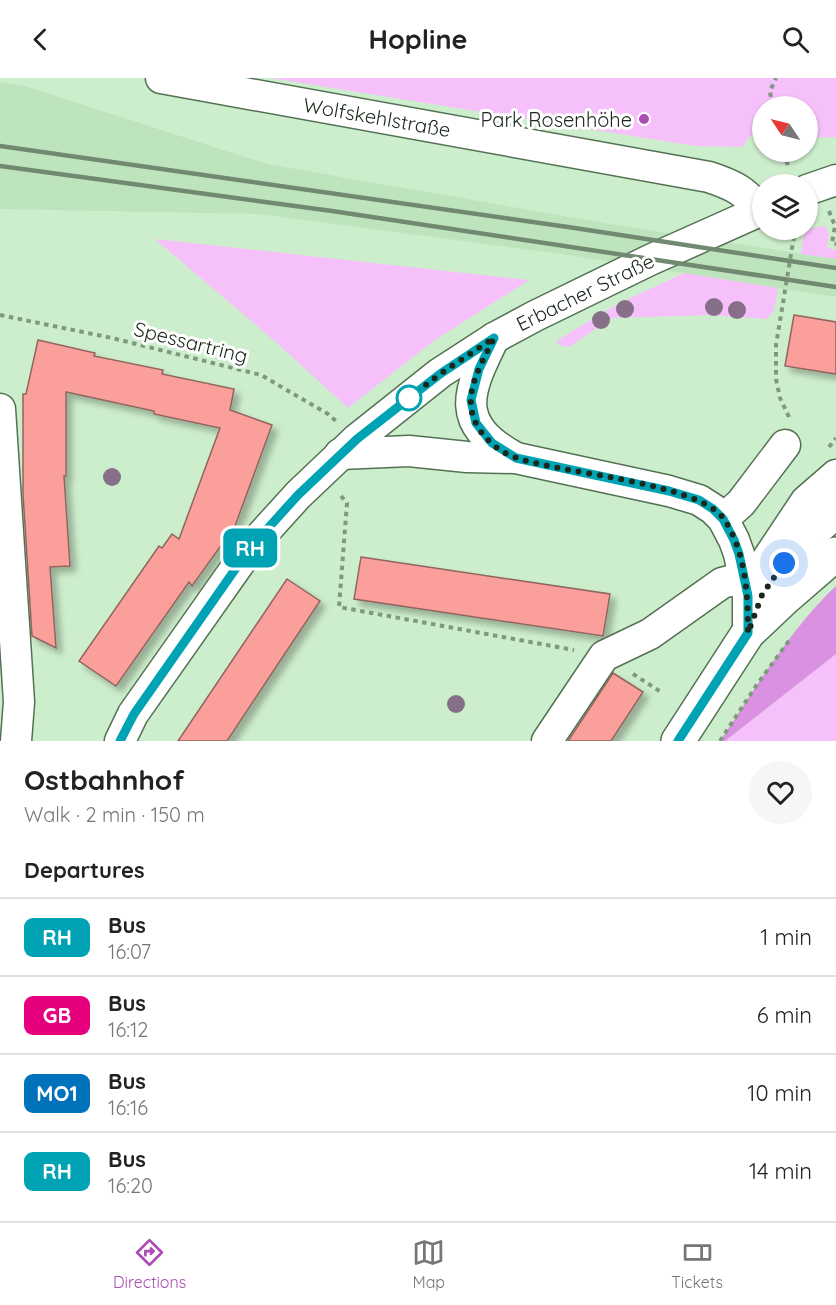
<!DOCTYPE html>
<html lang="en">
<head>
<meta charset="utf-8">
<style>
  :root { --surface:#fff; --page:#f6f6f6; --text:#222; --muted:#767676; --line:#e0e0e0; --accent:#ac4cb5 }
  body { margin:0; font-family:Quicksand,sans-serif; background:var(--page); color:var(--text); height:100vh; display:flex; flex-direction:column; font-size:22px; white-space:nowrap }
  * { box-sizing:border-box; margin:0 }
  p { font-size:20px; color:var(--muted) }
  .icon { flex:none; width:33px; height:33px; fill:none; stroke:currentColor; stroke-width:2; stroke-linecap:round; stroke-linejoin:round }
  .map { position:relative; height:663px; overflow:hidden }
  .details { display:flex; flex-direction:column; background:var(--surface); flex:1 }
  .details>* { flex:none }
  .badge { padding:0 12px; border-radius:9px; font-size:21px; line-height:39px }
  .needle { width:39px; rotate:305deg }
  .fabs { position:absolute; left:752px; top:18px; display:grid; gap:12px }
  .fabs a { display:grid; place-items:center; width:66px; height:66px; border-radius:50%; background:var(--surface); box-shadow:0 2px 4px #0004; font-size:30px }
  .you { position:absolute; width:30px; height:30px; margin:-15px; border:4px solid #fff; border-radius:50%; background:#1a73e8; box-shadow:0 0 0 9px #1a73e833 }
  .map>.badge { position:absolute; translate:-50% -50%; box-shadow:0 0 0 3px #fff }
  h2 { padding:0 24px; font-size:22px; line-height:54px }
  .round { display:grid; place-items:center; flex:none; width:63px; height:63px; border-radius:32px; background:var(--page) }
  .summary { display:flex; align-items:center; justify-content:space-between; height:102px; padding:0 24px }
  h1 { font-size:28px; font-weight:700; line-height:45px }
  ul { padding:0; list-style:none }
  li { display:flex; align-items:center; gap:18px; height:78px; padding:0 24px; border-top:2px solid var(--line) }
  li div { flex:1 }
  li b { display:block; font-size:22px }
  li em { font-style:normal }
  li .badge { min-width:66px; font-weight:700; text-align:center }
  header { display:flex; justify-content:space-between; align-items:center; height:78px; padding:0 24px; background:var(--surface); font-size:27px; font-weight:700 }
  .tab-bar { display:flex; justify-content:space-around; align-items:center; height:84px; border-top:2px solid var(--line); background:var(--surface); font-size:16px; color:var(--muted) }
  .tab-bar a { display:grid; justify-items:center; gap:3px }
  .tab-bar .selected { color:var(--accent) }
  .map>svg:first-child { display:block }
  .built { fill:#bee4bd }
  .green { fill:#f6c0fa }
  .forest { fill:#db91e1 }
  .building { fill:#fa9f99; stroke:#906561; stroke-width:1.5; filter:url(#shadow) }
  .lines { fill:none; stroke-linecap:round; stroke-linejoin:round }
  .minor-casing { stroke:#547154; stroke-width:33 }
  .major-casing { stroke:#547154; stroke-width:36 }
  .path { stroke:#80987f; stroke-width:4; stroke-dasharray:4.5 4.5; stroke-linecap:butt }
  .minor { stroke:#fff; stroke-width:30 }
  .major { stroke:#fff; stroke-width:33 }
  .rail { stroke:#718871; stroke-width:4.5 }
  .tree { fill:#866f89 }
  .line-casing { stroke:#fff; stroke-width:14 }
  .line { stroke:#00a3b4; stroke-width:9 }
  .walk { stroke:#1b271b; stroke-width:6; stroke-dasharray:0 10.8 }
  .poi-dot { fill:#ac4cb5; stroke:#fff; stroke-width:2 }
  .stop-dot { fill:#fff; stroke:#00a3b4; stroke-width:3 }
  .labels { text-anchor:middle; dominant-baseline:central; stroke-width:6; stroke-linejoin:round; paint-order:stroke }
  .street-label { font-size:20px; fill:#1b271b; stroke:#fff }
  .poi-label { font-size:20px; fill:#1b271b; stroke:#fff; text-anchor:end }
</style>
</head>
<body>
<header><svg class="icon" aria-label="back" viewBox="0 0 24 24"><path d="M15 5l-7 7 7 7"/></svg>Hopline<svg class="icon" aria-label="search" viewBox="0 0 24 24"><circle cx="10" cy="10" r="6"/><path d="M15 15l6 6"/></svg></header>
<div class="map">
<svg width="836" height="663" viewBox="0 0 836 663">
  <defs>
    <filter id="shadow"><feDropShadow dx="5.5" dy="5.5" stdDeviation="3" flood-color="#0004"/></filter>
  </defs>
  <rect width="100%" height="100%" fill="#cdeecc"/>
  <polygon class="built" points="0,4 25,8 267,86 615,147 836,181 836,219 561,176 259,136 0,131"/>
  <g class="green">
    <path d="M270 0H836V59L807 60V28H762V54C752 55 747 60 743 69L695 68Z"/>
    <polygon points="825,148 829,157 827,170 836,172 836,181 801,176 803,159 808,151"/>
    <polygon points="155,161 529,202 435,262 348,330 277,265"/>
    <path d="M684 195 778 210 774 232 767 241 709 237 611 240 571 268C564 269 560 269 556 263L618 226Z"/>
    <polygon points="836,576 836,663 725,663"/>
  </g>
  <path class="forest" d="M836 508V576L725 663H720C754 612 791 550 836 508Z"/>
  <g class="building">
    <polygon points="794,237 836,244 836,296 785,288"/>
    <polygon points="38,262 95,275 94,278 163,292 162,296 234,311 230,332 272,347 235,448 192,508 189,504 116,608 79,583 159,468 162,470 172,456 179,461 220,350 154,336 154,333 66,314 66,398 64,398 70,488 50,489 56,570 32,558 23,416 23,316 26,316"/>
    <polygon points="361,479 610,516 603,558 354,521"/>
    <polygon points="287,501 320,523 280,583 227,663 178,663"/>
    <polygon points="613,595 643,614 611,663 568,663"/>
  </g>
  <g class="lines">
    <defs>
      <g id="minor">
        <path d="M161 0 709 99C730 106 748 113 758 133"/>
        <polyline points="807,112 836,102"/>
        <path d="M494 260C467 315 453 345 516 380"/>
        <polyline points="0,331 19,624 16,663"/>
        <polyline points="340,376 409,373 467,379 516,380 669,413 699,422 713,431 723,441 734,462 739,476 748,518 748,552"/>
        <polyline points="723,441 741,425 785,367"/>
        <polyline points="765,494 766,483 806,423 836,397"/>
        <polyline points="120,663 133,636 250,470 298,417 357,361 440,295 494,260 535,238 650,182 762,132"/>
        <polyline points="547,663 604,578 650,556 722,505 744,499"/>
      </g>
      <g id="major">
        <polyline points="755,537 762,517 795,469 836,433"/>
        <polyline points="678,663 748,555 784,521 836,476"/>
      </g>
    </defs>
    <use href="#minor" class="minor-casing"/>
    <use href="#major" class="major-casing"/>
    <g class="path">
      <polyline points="772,28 770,13 776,0"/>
      <polyline points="784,74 788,88"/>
      <polyline points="829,133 835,148 832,165 836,166"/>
      <polyline points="0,237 112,260 261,297 328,336 336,343"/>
      <polyline points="789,339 780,320 776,301 776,267 795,152"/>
      <polyline points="829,369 836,360"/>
      <polyline points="341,418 347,425 339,529 574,572"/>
      <polyline points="633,596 661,614"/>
      <polyline points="720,663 756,608 791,560"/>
    </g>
    <use href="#minor" class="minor"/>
    <use href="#major" class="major"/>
    <g class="rail">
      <polyline points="0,68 568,149 836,190"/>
      <polyline points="0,88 332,133 836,209"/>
    </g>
  </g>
  <g class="tree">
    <circle cx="714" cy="229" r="9"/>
    <circle cx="625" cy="231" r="9"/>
    <circle cx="737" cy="232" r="9"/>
    <circle cx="601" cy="242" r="9"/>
    <circle cx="112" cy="399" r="9"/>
    <circle cx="456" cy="626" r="9"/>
  </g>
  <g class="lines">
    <defs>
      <polyline id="line" points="120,663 134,636 250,470 298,417 357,361 440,296 494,260 479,291 471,322 476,345 492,365 516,380 669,413 699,422 713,431 723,441 734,462 739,476 748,518 748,555 678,663"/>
    </defs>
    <use href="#line" class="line-casing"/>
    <use href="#line" class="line"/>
    <path class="walk" d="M409 320 440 296 494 260C485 279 473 298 471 319 468 347 492 372 517 380 563 396 697 404 724 441 746 474 748 518 748 555L762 517 784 485"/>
  </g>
  <circle class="poi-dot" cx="644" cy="41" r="6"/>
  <circle class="stop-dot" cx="409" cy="320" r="12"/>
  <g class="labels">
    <g class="street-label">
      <text transform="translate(377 39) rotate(10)">Wolfskehlstraße</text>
      <text transform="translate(585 214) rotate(-26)">Erbacher Straße</text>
      <text transform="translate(191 264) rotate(14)">Spessartring</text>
    </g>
    <g class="poi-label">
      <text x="632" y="41">Park Rosenhöhe</text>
    </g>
  </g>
</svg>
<div class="fabs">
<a><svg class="needle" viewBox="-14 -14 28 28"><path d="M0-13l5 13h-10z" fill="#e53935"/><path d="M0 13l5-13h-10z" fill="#767676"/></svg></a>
<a><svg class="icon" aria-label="layers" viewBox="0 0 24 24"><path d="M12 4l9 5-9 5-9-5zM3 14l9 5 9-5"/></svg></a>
</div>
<div class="you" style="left:784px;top:485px"></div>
<b class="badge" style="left:250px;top:470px;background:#00a3b4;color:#fff">RH</b>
</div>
<section class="details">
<div class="summary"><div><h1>Ostbahnhof</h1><p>Walk · 2 min · 150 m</p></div><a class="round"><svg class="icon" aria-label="heart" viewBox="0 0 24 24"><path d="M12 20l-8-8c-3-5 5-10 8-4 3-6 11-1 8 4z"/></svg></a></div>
<h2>Departures</h2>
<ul>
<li><span class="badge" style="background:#00a3b4;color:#fff">RH</span><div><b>Bus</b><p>16:07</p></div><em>1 min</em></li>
<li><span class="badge" style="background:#e6007e;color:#fff">GB</span><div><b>Bus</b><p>16:12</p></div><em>6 min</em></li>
<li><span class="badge" style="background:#0072bc;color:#fff">MO1</span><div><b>Bus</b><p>16:16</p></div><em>10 min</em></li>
<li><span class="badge" style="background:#00a3b4;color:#fff">RH</span><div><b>Bus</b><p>16:20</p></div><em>14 min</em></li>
</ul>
</section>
<nav class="tab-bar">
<a class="selected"><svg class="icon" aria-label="directions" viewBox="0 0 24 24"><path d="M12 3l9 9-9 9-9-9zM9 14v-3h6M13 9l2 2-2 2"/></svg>Directions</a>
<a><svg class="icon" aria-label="map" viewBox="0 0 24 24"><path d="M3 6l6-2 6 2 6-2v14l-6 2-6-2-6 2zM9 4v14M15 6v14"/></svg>Map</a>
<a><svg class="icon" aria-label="tickets" viewBox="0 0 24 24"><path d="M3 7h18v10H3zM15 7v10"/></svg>Tickets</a>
</nav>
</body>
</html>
